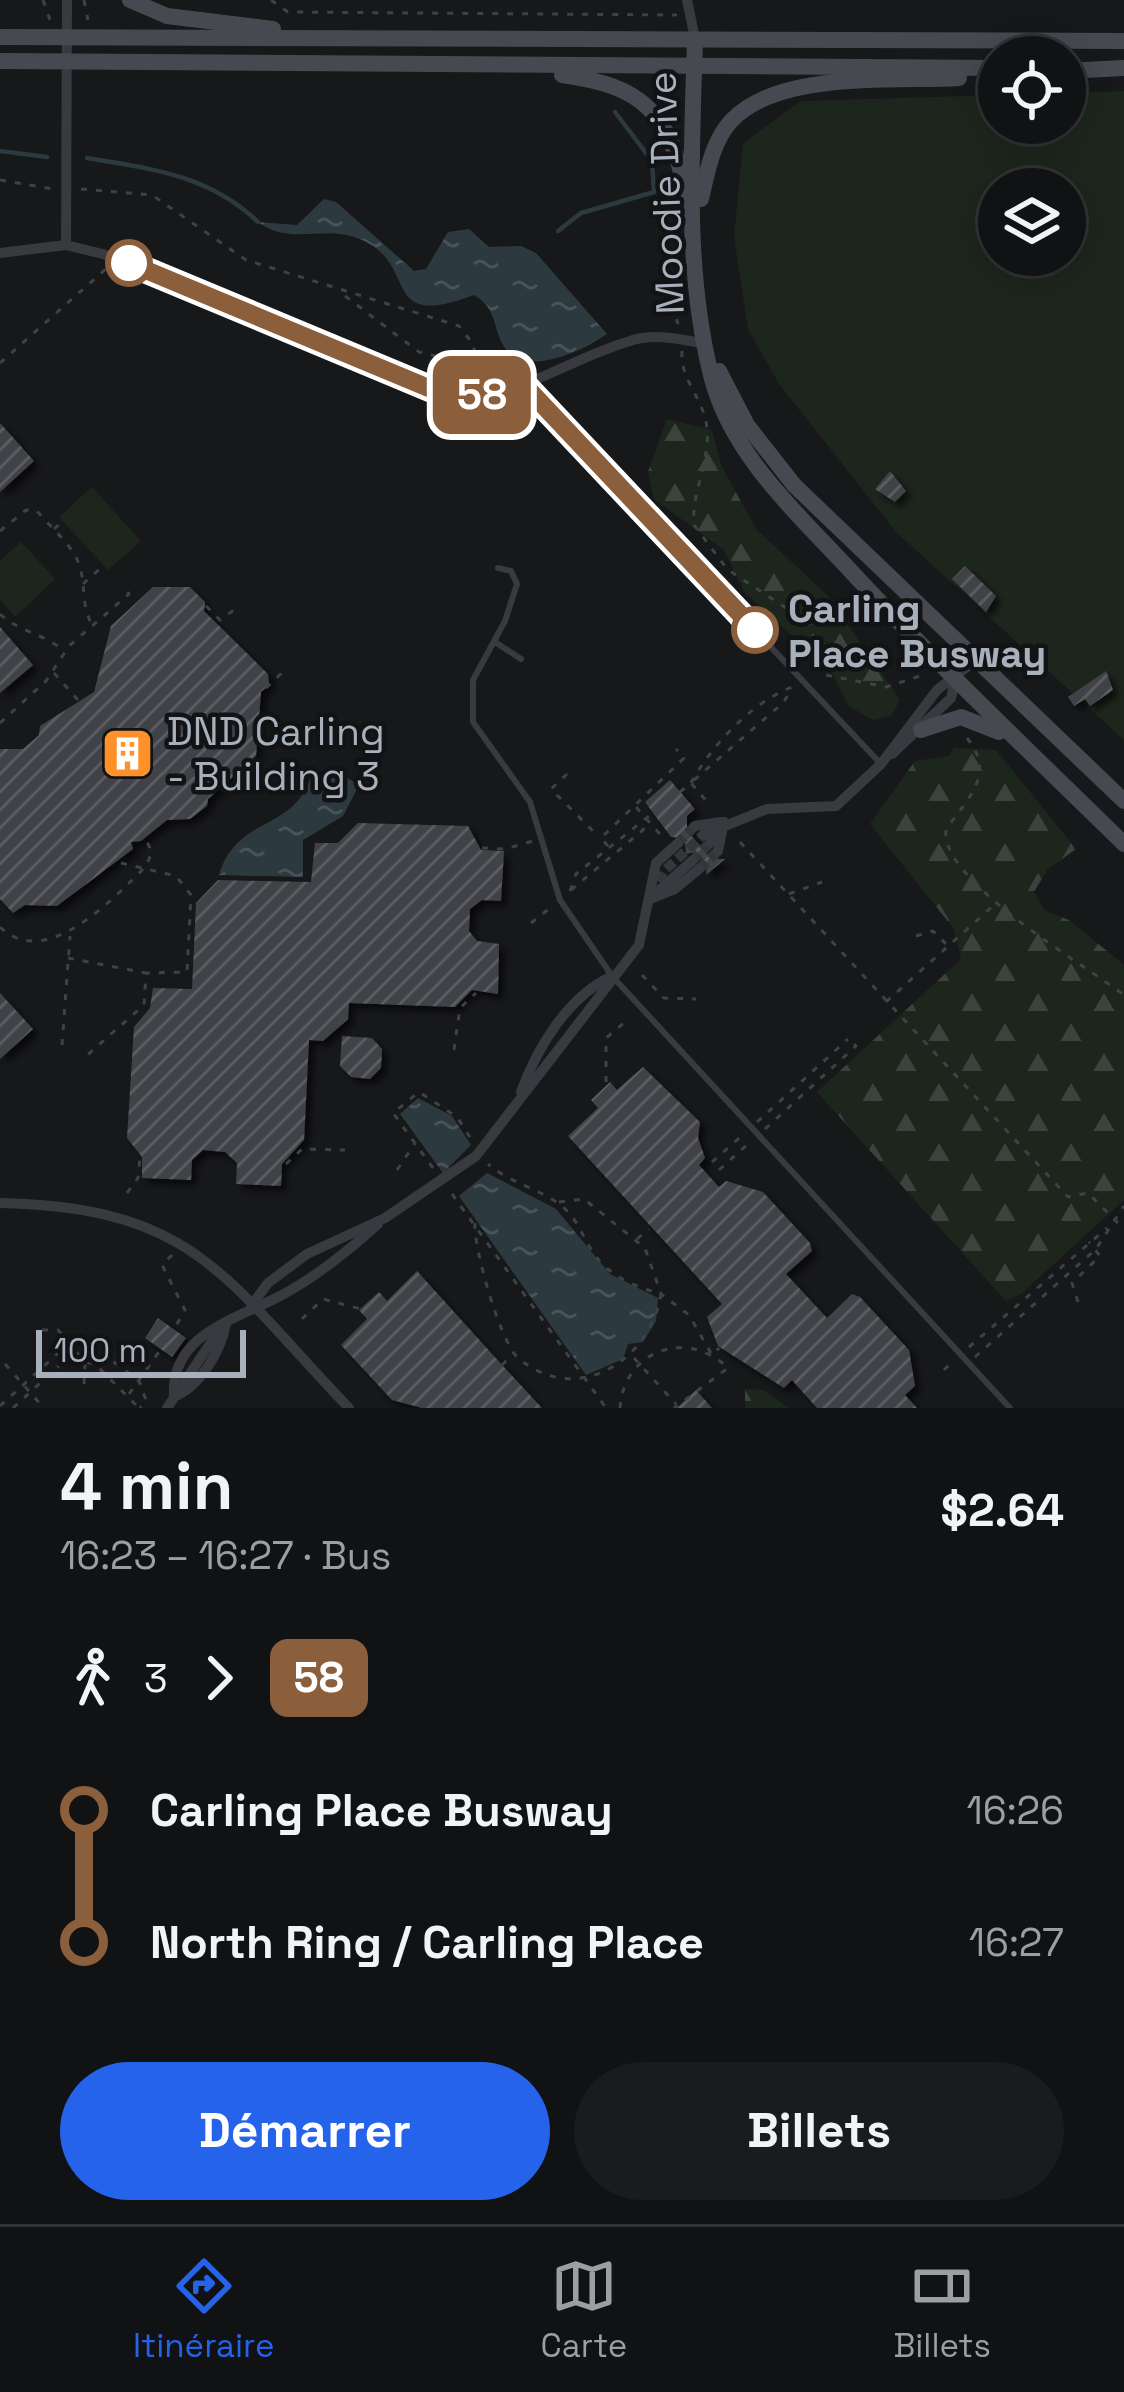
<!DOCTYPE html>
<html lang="fr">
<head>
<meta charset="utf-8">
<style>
  :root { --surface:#111214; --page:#1a1b1d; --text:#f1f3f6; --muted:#9c9ea0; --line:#303234; --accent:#2563eb }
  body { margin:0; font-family:"Space Grotesk",sans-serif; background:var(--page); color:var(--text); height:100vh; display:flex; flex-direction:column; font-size:45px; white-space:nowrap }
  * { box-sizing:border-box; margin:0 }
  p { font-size:39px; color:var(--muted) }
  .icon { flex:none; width:66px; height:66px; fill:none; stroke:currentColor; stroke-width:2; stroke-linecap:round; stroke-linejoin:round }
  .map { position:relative; height:1408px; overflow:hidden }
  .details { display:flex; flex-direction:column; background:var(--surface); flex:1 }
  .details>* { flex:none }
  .badge { padding:0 24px; border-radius:18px; font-size:42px; line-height:78px }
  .buttons { position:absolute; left:978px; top:36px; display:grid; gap:24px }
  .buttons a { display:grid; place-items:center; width:108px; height:108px; border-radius:50%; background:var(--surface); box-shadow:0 6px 30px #0003,0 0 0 3px var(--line); font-size:60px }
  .scale { position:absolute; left:36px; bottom:30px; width:210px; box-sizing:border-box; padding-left:12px; border:6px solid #a8b1bb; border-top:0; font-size:33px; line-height:42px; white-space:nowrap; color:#a8b1bb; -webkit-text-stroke:9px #121315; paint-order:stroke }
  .map>.badge { position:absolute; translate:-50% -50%; box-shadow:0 0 0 6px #fff }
  .legs { display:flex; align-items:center; gap:18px; height:132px; padding:0 60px; font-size:39px }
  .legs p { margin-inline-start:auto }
  .headline { display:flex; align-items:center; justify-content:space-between; height:204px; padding:0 60px }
  h1 { font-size:66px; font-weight:700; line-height:90px }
  .primary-button { display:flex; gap:24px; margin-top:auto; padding:24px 60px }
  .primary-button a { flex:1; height:138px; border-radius:72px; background:var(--accent); color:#fff; font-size:48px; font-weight:700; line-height:138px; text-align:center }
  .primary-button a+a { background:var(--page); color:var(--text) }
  ul { padding:0 60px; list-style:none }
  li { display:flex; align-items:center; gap:42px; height:132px; font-size:45px }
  li i { display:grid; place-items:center; width:18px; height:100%; margin:0 15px; background:currentColor }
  li i::after { content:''; width:30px; height:30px; margin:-15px; border:9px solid; border-radius:50%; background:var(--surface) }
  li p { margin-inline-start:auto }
  li:first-child i { background:linear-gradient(#0000 50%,currentColor 0) }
  li:last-child i { background:linear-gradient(currentColor 50%,#0000 0) }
  .tabs { display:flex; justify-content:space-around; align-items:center; height:168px; border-top:3px solid var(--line); background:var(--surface); font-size:33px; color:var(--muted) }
  .tabs a { display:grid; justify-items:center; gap:6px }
  .tabs .selected { color:var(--accent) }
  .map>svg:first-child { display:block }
  .green { fill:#1d261d; fill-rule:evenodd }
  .forest { fill:url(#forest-firs) }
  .water { fill:url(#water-ripples) }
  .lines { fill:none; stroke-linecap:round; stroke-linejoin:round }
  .stream { stroke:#2c3a40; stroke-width:4.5 }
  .building { fill:url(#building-hatch); filter:url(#shadow) }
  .minor-tunnel { stroke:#34373a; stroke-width:10; stroke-dasharray:10 5; stroke-linecap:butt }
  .path { stroke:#3e4246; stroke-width:3; stroke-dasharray:6 9; stroke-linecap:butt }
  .service { stroke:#383a3f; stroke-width:6 }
  .minor { stroke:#383a3f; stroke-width:10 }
  .secondary { stroke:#464a50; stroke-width:16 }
  .line-1-casing { stroke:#fff; stroke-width:27 }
  .line-1 { stroke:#8b5e3c; stroke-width:18 }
  .stop-1-dot { fill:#fff; stroke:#8b5e3c; stroke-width:6 }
  .labels { text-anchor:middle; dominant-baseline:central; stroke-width:9; stroke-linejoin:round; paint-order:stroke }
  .street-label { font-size:39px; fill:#a8b1bb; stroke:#121315 }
  .stop-label { font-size:39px; font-weight:bold; fill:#a8b1bb; stroke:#121315; text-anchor:start }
  .poi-label { font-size:39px; fill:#a8b1bb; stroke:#121315; text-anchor:start }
</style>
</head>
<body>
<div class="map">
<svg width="1124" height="1408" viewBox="0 0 1124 1408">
  <defs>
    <pattern id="forest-firs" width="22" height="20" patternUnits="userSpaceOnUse" patternTransform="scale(3)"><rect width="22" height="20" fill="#1d261d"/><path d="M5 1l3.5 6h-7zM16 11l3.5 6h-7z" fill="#3b433c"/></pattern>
    <pattern id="water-ripples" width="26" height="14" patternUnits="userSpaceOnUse" patternTransform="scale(3)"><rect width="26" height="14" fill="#2c3a40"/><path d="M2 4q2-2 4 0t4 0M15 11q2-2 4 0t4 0" fill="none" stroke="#48545a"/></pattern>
    <pattern id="building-hatch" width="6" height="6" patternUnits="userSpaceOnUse" patternTransform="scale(3)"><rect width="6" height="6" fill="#414347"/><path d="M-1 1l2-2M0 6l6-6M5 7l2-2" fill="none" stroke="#5a5c60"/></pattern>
    <filter id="shadow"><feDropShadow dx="5.5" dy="5.5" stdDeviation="3" flood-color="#0009"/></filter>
  </defs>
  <rect width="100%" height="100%" fill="#17181a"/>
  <g class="green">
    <path d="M1124 91V740L896 532 779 384 748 329 734 237 743 143 801 101 999 95V123H1065V93ZM999 189H1065V255H999Z"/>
    <polygon points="92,487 141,541 108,570 59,517"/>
    <polygon points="21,542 55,579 15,617 0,599 0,561"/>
  </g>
  <g class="forest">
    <polygon points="667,419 712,430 721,465 756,529 828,596 900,700 891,716 873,720 849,706 832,672 745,593 724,550 654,499 648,472"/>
    <polygon points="954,748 996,750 1076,849 1047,870 1034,892 1045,911 1069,920 1124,965 1124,1200 1022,1293 1006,1301 817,1092 961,959 954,929 870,824 915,761 949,756"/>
    <polygon points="745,1389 763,1390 789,1408 745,1408"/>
  </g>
  <g class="water">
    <path d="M324 199 336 202 414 271 426 269 448 232 469 229 489 247 521 246 536 253 607 334C583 351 521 381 502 343 492 322 496 308 474 295 375 332 423 262 357 238 321 225 291 246 258 222L297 225Z"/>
    <path d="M333 769 359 785 343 816 303 840V877L219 875C237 815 291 833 310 779Z"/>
    <polygon points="418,1098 452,1116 471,1145 443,1173 400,1114"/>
    <polygon points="487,1173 556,1209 610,1274 658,1298 656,1321 643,1342 628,1344 623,1359 586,1375 459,1196"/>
  </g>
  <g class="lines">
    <g class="stream">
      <polyline points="0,151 47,157"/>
      <path d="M87 158C152 169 209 175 258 222"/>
      <polyline points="558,231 581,213 654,192 652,161 615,112"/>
    </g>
  </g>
  <g class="building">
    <polygon points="0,423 34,461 0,492"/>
    <polygon points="890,471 906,491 895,502 875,489"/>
    <polygon points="965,566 996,596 986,612 952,579"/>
    <polygon points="153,587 190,587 205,602 204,611 268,674 269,685 261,692 256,756 208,799 207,806 190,819 167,820 141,841 131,842 133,849 57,906 25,905 13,913 0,899 0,749 23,749 39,735 40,726 94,692 111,626"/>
    <polygon points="0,627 33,665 0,693"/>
    <polygon points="1106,671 1113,690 1090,706 1085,699 1074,706 1068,697"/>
    <polygon points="670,780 695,809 687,816 687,831 712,859 725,859 706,875 707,864 696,852 686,854 685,838 671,837 645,802"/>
    <polygon points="358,823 468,826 481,850 504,851 501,901 482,900 470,909 469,931 477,941 499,944 498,994 472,990 455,1007 349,1003 348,1019 323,1041 309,1040 304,1140 282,1164 281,1186 236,1184 237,1163 225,1152 203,1150 192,1160 191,1180 142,1178 142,1157 127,1138 134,1027 150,1008 153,988 192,989 196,903 218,880 311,882 315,843 338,843"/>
    <polygon points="0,993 33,1029 0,1059"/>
    <polygon points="342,1036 372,1038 382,1049 381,1068 370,1079 351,1077 340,1066"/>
    <polygon points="643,1067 700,1122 698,1138 705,1158 699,1165 719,1187 726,1181 763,1192 810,1243 812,1251 786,1274 827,1318 852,1294 860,1297 909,1350 915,1386 905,1395 917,1408 817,1408 792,1380 784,1388 718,1346 707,1317 722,1304 568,1136 598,1108 591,1100 610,1082 617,1090"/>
    <polygon points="417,1271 502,1365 542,1408 422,1408 392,1400 341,1345 367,1319 359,1310 379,1292 387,1301"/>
    <polygon points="158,1318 186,1338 172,1357 145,1338"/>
    <polygon points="696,1390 712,1408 677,1408"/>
  </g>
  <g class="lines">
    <g class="minor-tunnel">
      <polyline points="677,844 695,826"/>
      <polyline points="692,861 710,843"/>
      <polyline points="699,869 718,851"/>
      <polyline points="652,895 663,872 703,835"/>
    </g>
    <g class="path">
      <polyline points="43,0 50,20"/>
      <polyline points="84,0 88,20"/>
      <polyline points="271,0 288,12 677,15"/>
      <polyline points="656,96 670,81"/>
      <polyline points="0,180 53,189"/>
      <polyline points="667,186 664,278 678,324"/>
      <polyline points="81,189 152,195 246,260 459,326 473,344 481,381"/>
      <polyline points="345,296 419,352 477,366"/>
      <path d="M682 351C680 379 701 396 706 422 713 457 691 490 694 525L727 569 809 623 825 674"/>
      <polyline points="0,363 108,267"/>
      <polyline points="54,529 63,521"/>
      <path d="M0 531 26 510 37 511C51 528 74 546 80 567 86 589 81 604 92 625"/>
      <polyline points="83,584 103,566"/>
      <polyline points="206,606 220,620 234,610"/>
      <path d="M0 614C19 632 43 633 64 651"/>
      <polyline points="54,673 78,700"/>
      <polyline points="826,675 886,687 920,676"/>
      <polyline points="266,688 288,667"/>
      <polyline points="0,723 46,681 69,646 129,594 124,588"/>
      <path d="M967 738C997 775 967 798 946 830 939 880 1085 965 1124 995"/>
      <polyline points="567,774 551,789 599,837"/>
      <polyline points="694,780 784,702 791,689"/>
      <path d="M691 783C711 746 752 702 792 687"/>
      <polyline points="680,792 691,783 709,804"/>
      <polyline points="636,807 665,840"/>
      <polyline points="740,842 1068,1197 1088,1193 1124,1229"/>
      <polyline points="608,846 601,838 684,758 676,749"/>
      <polyline points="482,848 505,849 533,841"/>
      <polyline points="121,863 176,876 191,895 187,972 146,973"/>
      <polyline points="571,890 643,830 646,820"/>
      <polyline points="570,891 576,874 654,812"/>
      <polyline points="789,894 822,882"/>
      <polyline points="531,923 550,908"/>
      <path d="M0 927C46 972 115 897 146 866L152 852 146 840"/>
      <polyline points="916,936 933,931 947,945"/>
      <polyline points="68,958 146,973 144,1005 85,1057"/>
      <polyline points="642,975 664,998 696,999"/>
      <polyline points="886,1002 995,904"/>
      <polyline points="62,1045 70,936"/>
      <polyline points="454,1050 460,1008 476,993"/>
      <polyline points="606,1082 606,1038 625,1022"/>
      <polyline points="757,1122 848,1039"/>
      <polyline points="765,1129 856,1046 849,1038"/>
      <polyline points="712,1162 746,1132"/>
      <polyline points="286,1164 302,1149 345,1150"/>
      <polyline points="433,1168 393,1113 419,1092 457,1117 473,1142"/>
      <polyline points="397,1170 415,1143"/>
      <polyline points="719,1170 749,1143"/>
      <polyline points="127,1193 138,1178 140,1157"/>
      <polyline points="452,1194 606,1408"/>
      <polyline points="559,1202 584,1199 645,1248 661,1294 689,1315 712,1355 719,1348"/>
      <path d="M475 1223C473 1247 500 1340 517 1357 575 1408 650 1362 661 1294 637 1287 610 1277 595 1255 583 1239 579 1221 563 1207 541 1189 511 1184 488 1164"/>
      <polyline points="637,1239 649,1229"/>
      <polyline points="172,1255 162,1265 185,1310 174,1329"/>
      <polyline points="1078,1302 1072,1283 1100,1256 1089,1242"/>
      <polyline points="302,1319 323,1299 361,1309"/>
      <polyline points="42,1330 58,1330 85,1362 95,1364 139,1408"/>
      <polyline points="969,1347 1107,1228"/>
      <polyline points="975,1357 1096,1249 1124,1206"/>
      <polyline points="634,1358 676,1404"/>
      <polyline points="5,1364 44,1408"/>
      <polyline points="502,1365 512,1355"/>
      <polyline points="944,1370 953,1361"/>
      <polyline points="84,1384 85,1362"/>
      <polyline points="129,1394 161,1349"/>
      <polyline points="0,1406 78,1335 139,1381 146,1400 140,1408"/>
      <polyline points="13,1408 73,1353"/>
      <path d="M620 1408C624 1350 687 1328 728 1368L674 1408"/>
    </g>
    <g class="service">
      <polyline points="526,387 881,764"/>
      <polyline points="498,568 511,571 517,584 505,621 473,680 473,722 530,802 560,900 612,976 1010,1408"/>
      <polyline points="495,642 521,659"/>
    </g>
    <g class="minor">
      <polyline points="687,0 695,39"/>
      <polyline points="66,245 67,0"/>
      <path d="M0 253 66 245 103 254 414 384C508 414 547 366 630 341 654 333 681 339 705 344"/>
      <polyline points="892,754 951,698 955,681"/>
      <polyline points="695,826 721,822"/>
      <polyline points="703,835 767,809 836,806 881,764 937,690 976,660"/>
      <polyline points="710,843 722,825"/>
      <polyline points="718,851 724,822"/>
      <polyline points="656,893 692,861"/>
      <polyline points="650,899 675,889 699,869"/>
      <path d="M521 1092C537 1048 567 998 610 977"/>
      <path d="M0 1203C196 1207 225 1279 349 1408"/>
      <polyline points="251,1306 268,1283 307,1254 385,1218 476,1156 639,945 656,863 677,844"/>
      <path d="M178 1395C202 1383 221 1350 226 1324"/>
      <path d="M174 1397C170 1334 235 1320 280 1296 313 1279 351 1249 378 1224"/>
      <polyline points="167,1408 224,1323"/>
    </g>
    <g class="secondary">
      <polyline points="130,0 167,16 273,29"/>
      <polyline points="0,37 1124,41"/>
      <path d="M695 39C692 150 684 267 711 375 730 453 795 511 847 567 936 663 1030 752 1124 844"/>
      <polyline points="0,61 999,68"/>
      <polyline points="1065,71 1124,68"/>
      <path d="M562 75C644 86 669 113 686 193"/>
      <path d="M701 199C707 173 712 142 731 121 779 70 893 82 959 78"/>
      <polyline points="719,371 747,425 794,485 1124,801"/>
      <polyline points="921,730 961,717 999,732"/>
    </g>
  </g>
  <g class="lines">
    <defs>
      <polyline id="line-1" points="129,263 431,389 482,395 526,387 755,630"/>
    </defs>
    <use href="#line-1" class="line-1-casing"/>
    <use href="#line-1" class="line-1"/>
  </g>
  <defs>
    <symbol id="building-square" viewBox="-11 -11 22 22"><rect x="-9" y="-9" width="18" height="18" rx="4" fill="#ff912a" stroke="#121315"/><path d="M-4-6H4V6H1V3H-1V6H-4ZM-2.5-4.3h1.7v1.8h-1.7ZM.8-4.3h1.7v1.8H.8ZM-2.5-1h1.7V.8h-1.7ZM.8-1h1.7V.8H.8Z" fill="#fff"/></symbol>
  </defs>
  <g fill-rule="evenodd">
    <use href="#building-square" x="98" y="724" width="59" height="59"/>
  </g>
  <g class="stop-1-dot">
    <circle cx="129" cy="263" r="21"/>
    <circle cx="755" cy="630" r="21"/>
  </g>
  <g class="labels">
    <g class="street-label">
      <text transform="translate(666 193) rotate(-92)">Moodie Drive</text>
    </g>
    <g class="stop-label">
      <text x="788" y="608">Carling<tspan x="788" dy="45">Place Busway</tspan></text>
    </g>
    <g class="poi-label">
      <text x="167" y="731">DND Carling<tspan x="167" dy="45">- Building 3</tspan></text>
    </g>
  </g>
</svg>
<div class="buttons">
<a><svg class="icon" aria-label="locate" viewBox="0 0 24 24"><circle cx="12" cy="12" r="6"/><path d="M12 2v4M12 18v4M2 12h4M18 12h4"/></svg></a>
<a><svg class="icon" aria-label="layers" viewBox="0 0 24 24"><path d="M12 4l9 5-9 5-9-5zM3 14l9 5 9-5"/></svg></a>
</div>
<div class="scale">100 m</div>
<b class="badge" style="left:482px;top:395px;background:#8b5e3c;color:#fff">58</b>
</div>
<section class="details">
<div class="headline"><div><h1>4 min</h1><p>16:23 – 16:27 · Bus</p></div><b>$2.64</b></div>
<div class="legs"><svg class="icon" aria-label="walk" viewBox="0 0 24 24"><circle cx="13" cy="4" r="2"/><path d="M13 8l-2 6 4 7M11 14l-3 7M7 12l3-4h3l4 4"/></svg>3<svg class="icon" aria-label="forward" viewBox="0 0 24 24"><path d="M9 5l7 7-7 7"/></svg><b class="badge" style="background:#8b5e3c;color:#fff">58</b></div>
<ul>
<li><i style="color:#8b5e3c"></i><b>Carling Place Busway</b><p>16:26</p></li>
<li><i style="color:#8b5e3c"></i><b>North Ring / Carling Place</b><p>16:27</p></li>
</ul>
<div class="primary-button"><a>Démarrer</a><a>Billets</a></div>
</section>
<nav class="tabs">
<a class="selected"><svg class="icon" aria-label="directions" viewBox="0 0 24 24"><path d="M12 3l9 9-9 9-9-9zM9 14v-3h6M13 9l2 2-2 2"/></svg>Itinéraire</a>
<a><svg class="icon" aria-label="map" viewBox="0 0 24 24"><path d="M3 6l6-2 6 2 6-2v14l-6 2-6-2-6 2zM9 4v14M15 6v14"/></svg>Carte</a>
<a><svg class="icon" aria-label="tickets" viewBox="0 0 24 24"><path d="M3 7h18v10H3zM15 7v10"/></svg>Billets</a>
</nav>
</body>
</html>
